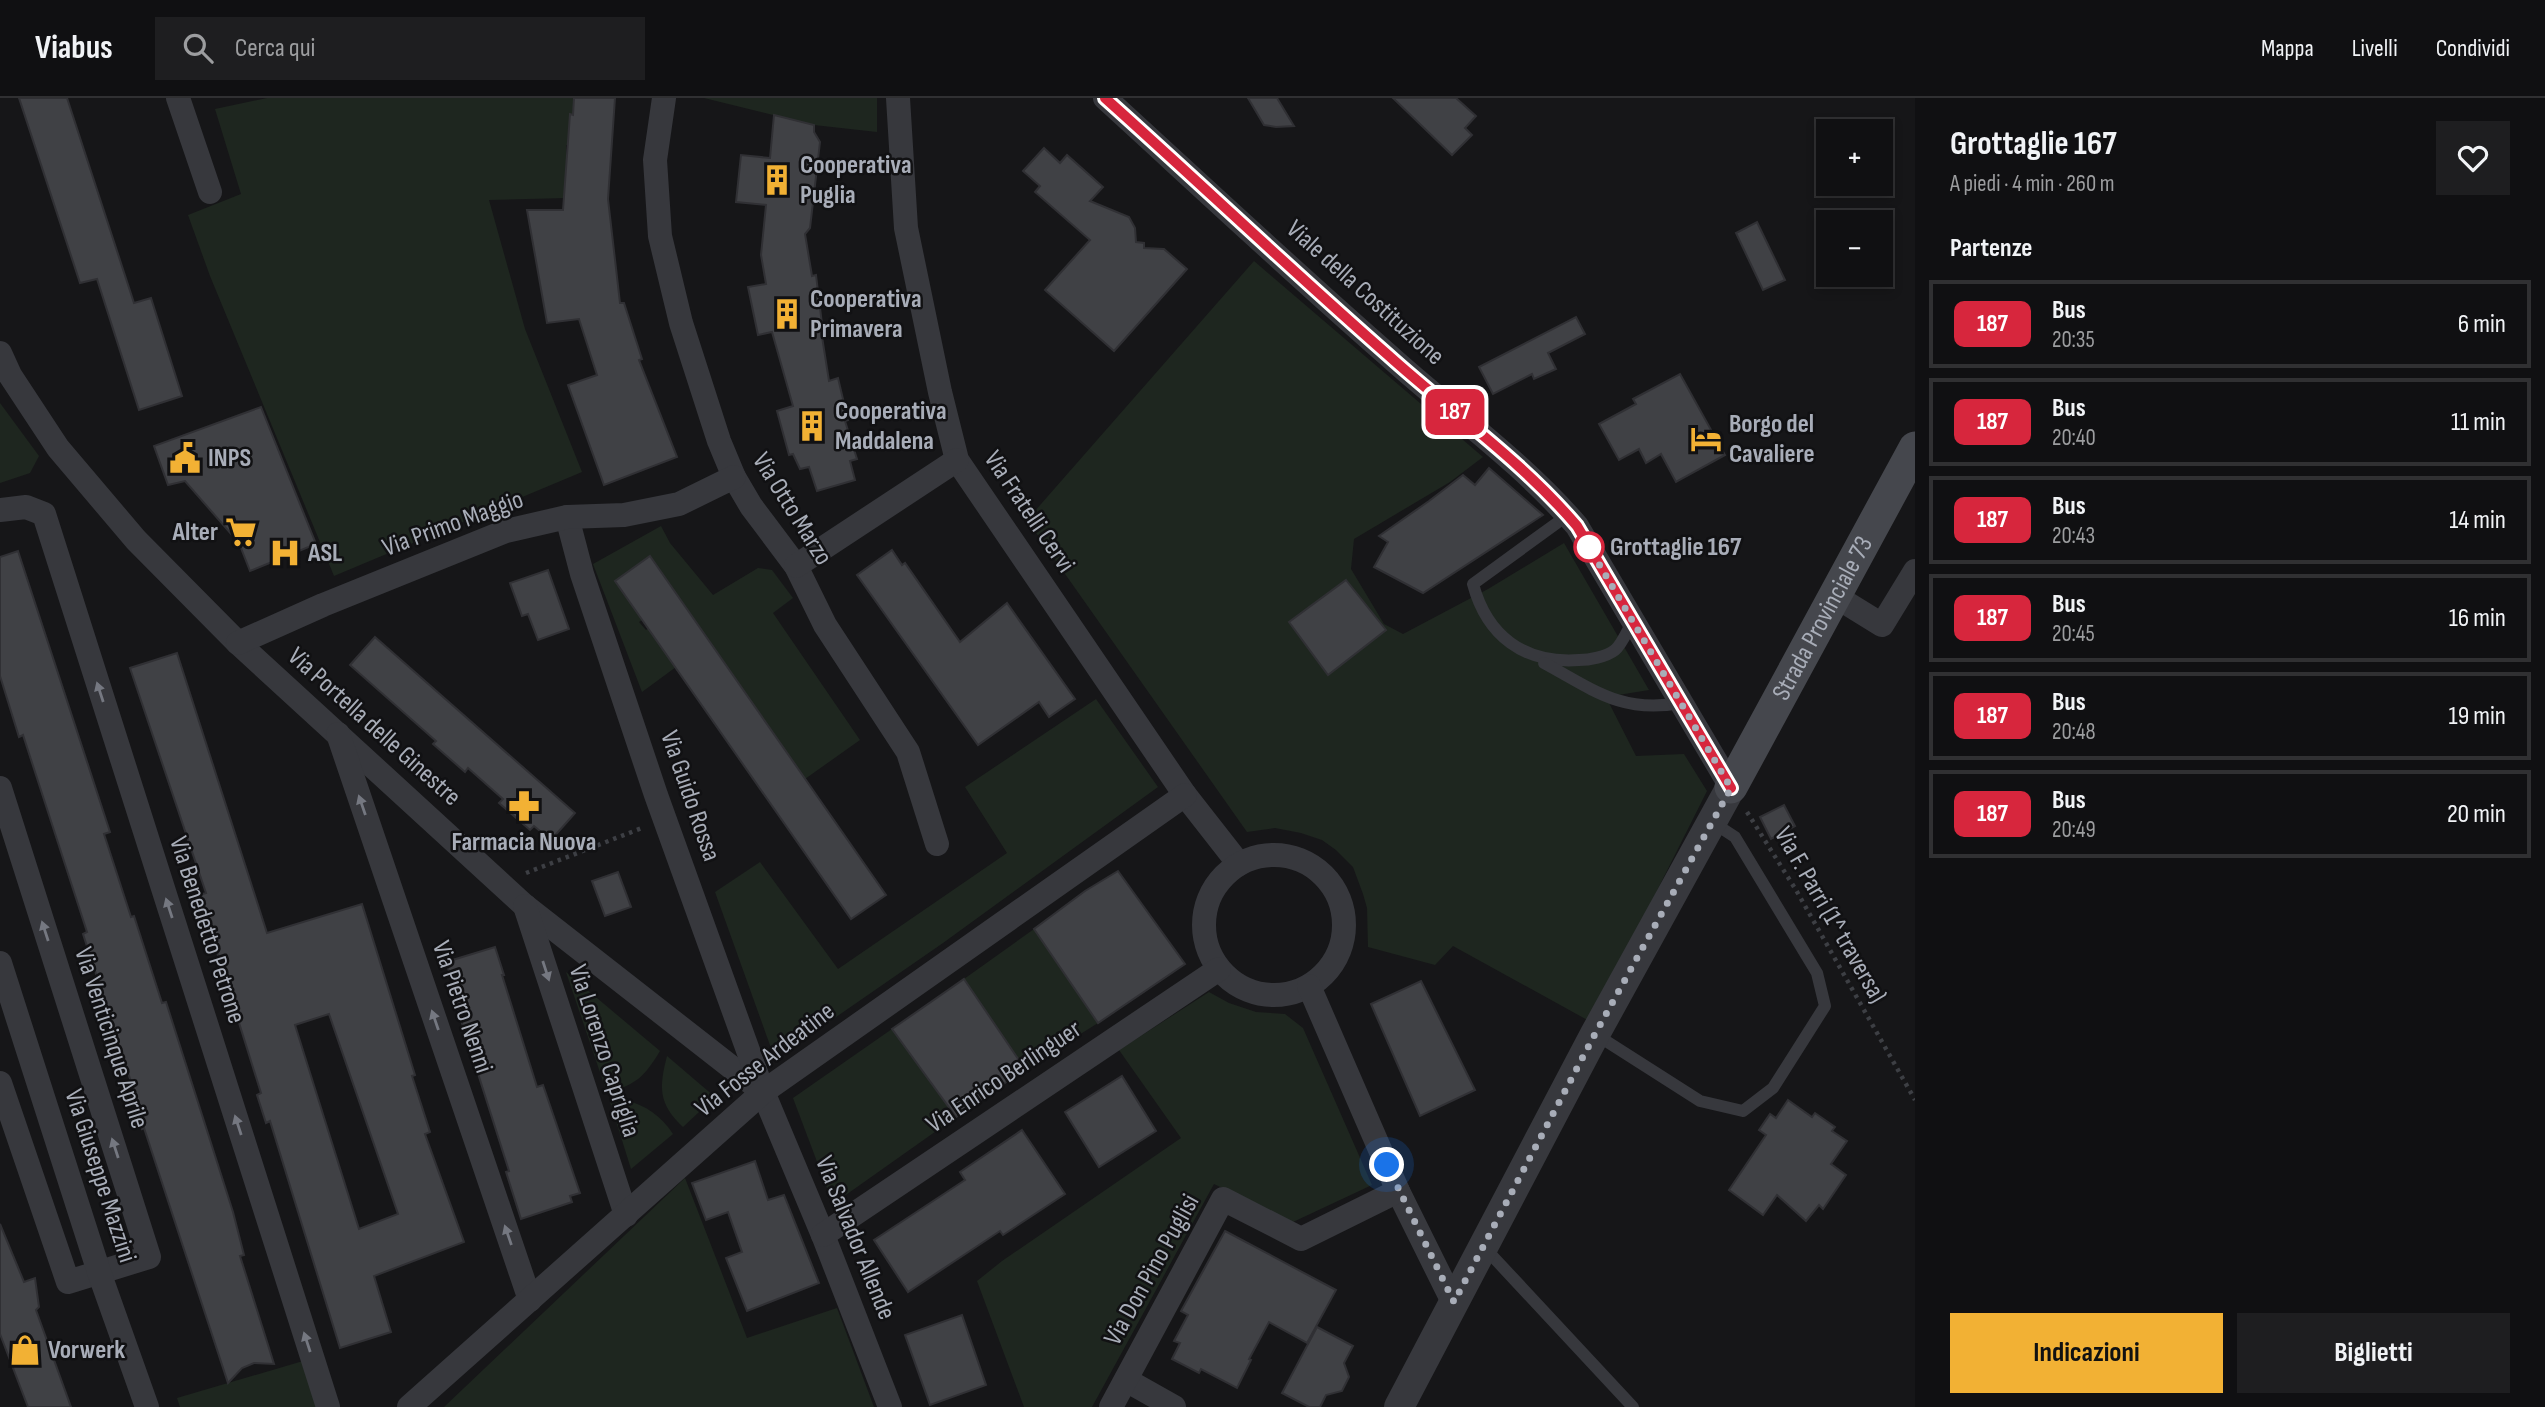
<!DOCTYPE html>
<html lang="it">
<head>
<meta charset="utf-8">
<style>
  :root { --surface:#101012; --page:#1e1e20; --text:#f1f3f6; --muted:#9c9d9f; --line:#303032; --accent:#f2b134 }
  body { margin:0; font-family:"Sofia Sans Condensed",sans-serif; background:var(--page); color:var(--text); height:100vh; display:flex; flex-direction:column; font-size:26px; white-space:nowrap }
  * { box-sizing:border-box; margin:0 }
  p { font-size:23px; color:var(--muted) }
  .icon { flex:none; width:38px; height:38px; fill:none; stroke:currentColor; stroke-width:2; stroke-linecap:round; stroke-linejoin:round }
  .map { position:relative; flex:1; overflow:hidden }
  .details { display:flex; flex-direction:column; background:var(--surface); width:630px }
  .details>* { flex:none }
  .badge { padding:0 14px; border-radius:10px; font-size:24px; line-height:46px }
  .controls { position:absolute; left:1816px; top:21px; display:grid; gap:14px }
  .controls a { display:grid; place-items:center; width:77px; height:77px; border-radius:0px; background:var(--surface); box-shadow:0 4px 10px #0003,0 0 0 2px var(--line); font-size:35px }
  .you { position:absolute; width:35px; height:35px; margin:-18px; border:5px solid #fff; border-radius:50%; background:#1a73e8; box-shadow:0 0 0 10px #1a73e833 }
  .map>.badge { position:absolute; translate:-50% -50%; box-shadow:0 0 0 4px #fff }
  h2 { padding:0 35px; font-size:26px; line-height:63px }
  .round { display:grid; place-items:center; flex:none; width:74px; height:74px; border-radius:0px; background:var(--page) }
  .head { display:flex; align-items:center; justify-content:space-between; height:119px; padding:0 35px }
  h1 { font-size:33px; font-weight:700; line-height:52px }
  .primary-button { display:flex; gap:14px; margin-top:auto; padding:14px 35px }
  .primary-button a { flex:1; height:80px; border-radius:0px; background:var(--accent); color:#111; font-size:28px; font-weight:700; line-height:80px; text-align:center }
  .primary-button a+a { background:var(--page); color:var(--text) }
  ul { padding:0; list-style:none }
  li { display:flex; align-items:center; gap:21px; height:88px; margin:0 14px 10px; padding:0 21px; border:4px solid var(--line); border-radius:0px }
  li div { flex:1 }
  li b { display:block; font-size:26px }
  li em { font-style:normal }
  li .badge { min-width:77px; font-weight:700; text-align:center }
  header { display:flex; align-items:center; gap:42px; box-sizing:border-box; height:98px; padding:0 35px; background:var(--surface); border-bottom:2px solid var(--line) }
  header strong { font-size:33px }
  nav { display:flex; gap:38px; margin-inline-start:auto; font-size:24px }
  .search { width:490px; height:63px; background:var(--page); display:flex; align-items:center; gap:18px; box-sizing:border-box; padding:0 24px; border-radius:0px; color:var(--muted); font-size:26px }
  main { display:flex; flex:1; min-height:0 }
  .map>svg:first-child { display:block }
  .green { fill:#1e261f }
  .building { fill:#404145; stroke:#303034; stroke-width:2; fill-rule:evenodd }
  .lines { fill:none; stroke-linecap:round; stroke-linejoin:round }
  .path { stroke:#3d3f44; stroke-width:4.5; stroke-dasharray:3.5 5; stroke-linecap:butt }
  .service { stroke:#37383d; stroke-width:12 }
  .minor { stroke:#37383d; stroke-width:24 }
  .tertiary { stroke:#37383d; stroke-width:30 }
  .secondary { stroke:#45474d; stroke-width:33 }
  .oneway { fill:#757881 }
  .line-casing { stroke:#fff; stroke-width:16 }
  .line { stroke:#d7263d; stroke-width:10 }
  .walk { stroke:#a8adb8; stroke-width:7; stroke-dasharray:0 12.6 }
  .stop-dot { fill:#fff; stroke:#d7263d; stroke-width:3.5 }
  .labels { text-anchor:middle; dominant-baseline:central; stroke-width:5; stroke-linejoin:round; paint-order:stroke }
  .poi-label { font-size:26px; font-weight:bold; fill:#a8adb8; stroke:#111113; text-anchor:start }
  .street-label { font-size:26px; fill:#a8adb8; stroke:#111113 }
  .stop-label { font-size:26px; font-weight:bold; fill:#a8adb8; stroke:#111113; text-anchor:start }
</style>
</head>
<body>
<header>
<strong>Viabus</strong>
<div class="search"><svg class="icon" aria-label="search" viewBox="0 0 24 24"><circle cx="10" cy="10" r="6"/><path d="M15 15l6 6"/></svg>Cerca qui</div>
<nav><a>Mappa</a><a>Livelli</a><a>Condividi</a></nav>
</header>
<main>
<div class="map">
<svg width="1915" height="1309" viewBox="0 0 1915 1309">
  <rect width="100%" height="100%" fill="#161618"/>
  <g class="green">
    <polygon points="267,0 574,0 573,17 570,17 570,47 566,47 566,57 570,57 566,69 566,100 489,102 525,231 582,374 334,478 210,178 188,117 241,96 215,11"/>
    <polygon points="704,0 877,0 877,34 814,27"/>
    <polygon points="1254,163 1483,359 1450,384 1354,441 1351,471 1384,526 1403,536 1488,491 1564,445 1649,592 1606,599 1636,658 1684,656 1707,693 1591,924 1453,848 1435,867 1368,849 1367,810 1363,796 1353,769 1336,752 1322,742 1301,735 1275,730 1247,734 1027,422"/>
    <polygon points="0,305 39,358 30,375 0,385"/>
    <polygon points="661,428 670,445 713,497 758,470 772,472 793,500 773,515 860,642 805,681 650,458 615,483 642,522 639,524 646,532 649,530 676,569 642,594 593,466"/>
    <polygon points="1096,601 1158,689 943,845 787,953 777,954 771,950 715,794 760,764 838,871 1007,755 965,689"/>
    <polygon points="1034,831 1098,925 1025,971 964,881"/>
    <path d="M566 874 660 953C644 979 637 986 607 995Z"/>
    <polygon points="1209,894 1229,905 1256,914 1285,916 1303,930 1372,1087 1293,1124 1214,1086 1092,1309 1024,1309 977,1183 1002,1163 1181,1040 1119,952"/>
    <polygon points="892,931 956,1019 833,1106 793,1000"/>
    <path d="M667 958 715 999 683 1029C658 1006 659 989 667 958Z"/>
    <path d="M625 1002C646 1007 661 1018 673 1036L631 1071 610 1004Z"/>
    <polygon points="685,1080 747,1240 837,1210 874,1309 444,1309"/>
    <polygon points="303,1263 317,1309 180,1309 177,1300"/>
  </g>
  <g class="building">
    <polygon points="19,0 67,0 134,205 151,200 182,298 139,312 97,181 80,185"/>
    <polygon points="574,0 615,0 608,101 620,205 624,205 642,261 639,262 677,359 604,387 568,287 597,277 579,221 547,225 527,112 563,112 570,16 573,17"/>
    <polygon points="1248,0 1277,0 1294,28 1276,29 1264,27"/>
    <polygon points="1393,0 1456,0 1476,18 1465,30 1472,37 1452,57"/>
    <polygon points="774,17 814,27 814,34 820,44 810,130 805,136 812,178 816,177 822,226 820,226 829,283 838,280 848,322 845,323 857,361 850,363 855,382 817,393 809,369 800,371 793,356 789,357 777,313 793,308 772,234 758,237 748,189 766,186 761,157 766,107 736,104 741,57 770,60"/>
    <polygon points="1044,50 1060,65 1067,57 1103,89 1090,103 1129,119 1135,130 1136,144 1144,145 1144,150 1164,151 1187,171 1114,253 1045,192 1090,142 1035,94 1040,88 1023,73"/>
    <polygon points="1757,124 1785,182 1763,192 1736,135"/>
    <polygon points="1576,219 1585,236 1548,255 1556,271 1534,281 1532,276 1493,296 1479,269"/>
    <polygon points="1680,276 1725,357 1676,384 1661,356 1646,365 1639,351 1619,362 1599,326 1636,306 1633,301"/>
    <polygon points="261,309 316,446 250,473 239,445 185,383 168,387 154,348"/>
    <polygon points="1489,370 1543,417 1423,495 1374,469 1388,444 1379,438 1429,403 1463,377 1475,387"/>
    <polygon points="892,452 902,467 905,465 960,544 1007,505 1075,601 1049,619 1039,604 978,647 857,477"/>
    <polygon points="18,453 110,734 104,736 131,819 134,818 162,905 166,904 233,1114 244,1157 240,1158 274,1266 254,1265 242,1270 228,1285 144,1030 142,1031 134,1006 138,1004 118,946 115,947 107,923 111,922 83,836 87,834 23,637 19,639 0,578 0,459"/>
    <polygon points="650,458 886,797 851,821 615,483"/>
    <polygon points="548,472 569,531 538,542 528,516 522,518 510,485"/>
    <polygon points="1346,482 1386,532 1328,577 1289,524"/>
    <polygon points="375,539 575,715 551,742 534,728 530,732 499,705 503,701 468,670 465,674 433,646 436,643 350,567"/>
    <path d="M177 555 267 835 362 806 415 977 412 978 430 1034 425 1036 464 1144 374 1178 391 1234 340 1250 270 1023 266 1025 257 997 261 995 199 797 206 795 130 570ZM329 916 398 1116 359 1131 295 927Z"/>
    <polygon points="1784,707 1795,728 1771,741 1760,719"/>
    <polygon points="1118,773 1185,866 1098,925 1034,831 1085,793"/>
    <polygon points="618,774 631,809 605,818 592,783"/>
    <polygon points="495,849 504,877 502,877 537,989 543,987 580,1095 570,1098 572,1104 521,1121 506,1074 509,1073 452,894 455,892 446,864"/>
    <polygon points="964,881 1025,971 956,1019 892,931"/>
    <polygon points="1421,883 1475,992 1420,1018 1371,906"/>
    <polygon points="1122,978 1156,1033 1099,1069 1065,1014"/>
    <polygon points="1788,1002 1812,1019 1815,1015 1835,1029 1832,1033 1847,1043 1831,1066 1846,1077 1823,1111 1819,1107 1806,1123 1777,1097 1763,1117 1729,1092 1766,1037 1759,1032 1770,1016 1776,1020"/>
    <polygon points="1022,1032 1065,1096 1003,1137 1000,1133 908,1194 874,1142 965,1082 960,1074"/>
    <polygon points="755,1063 768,1102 784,1097 819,1185 747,1213 726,1160 742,1154 728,1114 706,1122 692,1085"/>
    <polygon points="0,1126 24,1184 35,1180 39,1209 36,1212 71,1309 28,1309 0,1236"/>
    <polygon points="1225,1133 1336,1192 1307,1245 1269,1224 1249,1261 1251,1262 1237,1290 1201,1271 1199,1275 1172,1261 1180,1245 1174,1243 1188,1217 1181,1213"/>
    <polygon points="962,1217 986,1287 930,1307 905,1237"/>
    <polygon points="1317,1229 1353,1248 1344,1265 1349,1279 1342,1293 1326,1297 1320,1309 1309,1309 1282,1295"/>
  </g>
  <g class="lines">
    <g class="path">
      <polyline points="1747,714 1796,792 1915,1002"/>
      <polyline points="526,775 642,730"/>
    </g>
    <g class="service">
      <path d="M1568 417 1473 486C1487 538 1524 566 1579 562 1589 562 1606 559 1615 552 1622 546 1627 533 1632 525"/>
      <path d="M1544 565C1592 591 1622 616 1680 605"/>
      <polyline points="1595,936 1700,1003 1743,1013 1773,990 1825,908 1817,875 1735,739 1712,724"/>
      <polyline points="1483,1148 1633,1309"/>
    </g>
    <g class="minor">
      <polyline points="178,0 210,94"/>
      <polyline points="664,0 655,62 660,138 681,225 719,343 734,379 751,408 796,468 825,527 908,654 937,746"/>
      <polyline points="898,0 906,130 940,294 957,362 1185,697 1239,766"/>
      <path d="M1105 0C1199 86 1292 173 1388 257 1451 314 1521 363 1577 428L1731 689"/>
      <polyline points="0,255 10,277 58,350 136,442 238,545 525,808 763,994"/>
      <polyline points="0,412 26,409 44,416 328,1309"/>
      <polyline points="567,419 582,476 656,697 763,994 823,1137 890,1309"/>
      <polyline points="796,468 957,362"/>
      <polyline points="1835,498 1882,527 1915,473"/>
      <polyline points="238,545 323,507 506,433 567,419 624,417 679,406 734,379"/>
      <polyline points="338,636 530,1202"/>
      <polyline points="0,690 149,1159 68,1184 0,985"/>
      <circle cx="1274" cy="827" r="70"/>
      <polyline points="525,808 626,1117"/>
      <polyline points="0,865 99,1174 147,1309"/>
      <polyline points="1309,888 1398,1093 1453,1204"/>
      <polyline points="823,1137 1219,871"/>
      <polyline points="1126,1282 1174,1309"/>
      <polyline points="409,1309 763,994 1185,697"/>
      <polyline points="1111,1309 1223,1101 1301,1141 1398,1093"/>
    </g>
    <polyline class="tertiary" points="1399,1309 1595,936 1731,689"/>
    <path class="secondary" id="s1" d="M1731 689 1915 350"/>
  </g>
  <defs><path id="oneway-solid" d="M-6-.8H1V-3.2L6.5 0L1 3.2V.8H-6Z" transform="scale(1.75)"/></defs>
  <g class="oneway">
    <use href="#oneway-solid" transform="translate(100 594) rotate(-108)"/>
    <use href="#oneway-solid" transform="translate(362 707) rotate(-109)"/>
    <use href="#oneway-solid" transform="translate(169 810) rotate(-108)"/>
    <use href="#oneway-solid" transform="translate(45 833) rotate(-108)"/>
    <use href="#oneway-solid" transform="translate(546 873) rotate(72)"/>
    <use href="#oneway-solid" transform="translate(435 922) rotate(-109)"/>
    <use href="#oneway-solid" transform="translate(238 1027) rotate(-108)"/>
    <use href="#oneway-solid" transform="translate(115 1050) rotate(-108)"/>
    <use href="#oneway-solid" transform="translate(508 1137) rotate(-109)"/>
    <use href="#oneway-solid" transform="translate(307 1244) rotate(-108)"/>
  </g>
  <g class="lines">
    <defs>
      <path id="line" d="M1105 0C1200 85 1292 173 1388 257 1451 314 1521 362 1577 428L1731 690"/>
    </defs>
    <use href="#line" class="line-casing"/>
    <use href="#line" class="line"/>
    <polyline class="walk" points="1387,1067 1454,1204 1595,936 1731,690 1589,449"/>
  </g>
  <defs>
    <symbol id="building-bare" viewBox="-9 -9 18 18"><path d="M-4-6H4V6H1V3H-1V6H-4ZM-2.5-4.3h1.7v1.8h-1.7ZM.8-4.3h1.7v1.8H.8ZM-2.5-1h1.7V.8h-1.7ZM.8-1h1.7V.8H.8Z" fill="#f2b134" stroke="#111113" stroke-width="2.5" paint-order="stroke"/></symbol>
    <symbol id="hotel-bare" viewBox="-9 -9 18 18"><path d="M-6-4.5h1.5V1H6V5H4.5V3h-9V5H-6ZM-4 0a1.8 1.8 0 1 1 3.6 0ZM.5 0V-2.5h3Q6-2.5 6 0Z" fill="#f2b134" stroke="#111113" stroke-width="2.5" paint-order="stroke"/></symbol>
    <symbol id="civic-bare" viewBox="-9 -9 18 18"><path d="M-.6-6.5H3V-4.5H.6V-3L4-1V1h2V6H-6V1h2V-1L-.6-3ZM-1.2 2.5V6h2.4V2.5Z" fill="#f2b134" stroke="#111113" stroke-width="2.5" paint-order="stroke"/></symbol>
    <symbol id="supermarket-bare" viewBox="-9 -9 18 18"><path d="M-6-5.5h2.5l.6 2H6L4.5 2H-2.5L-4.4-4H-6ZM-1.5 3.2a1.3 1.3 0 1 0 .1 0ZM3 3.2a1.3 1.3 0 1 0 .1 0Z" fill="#f2b134" stroke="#111113" stroke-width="2.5" paint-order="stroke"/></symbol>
    <symbol id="hospital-bare" viewBox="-9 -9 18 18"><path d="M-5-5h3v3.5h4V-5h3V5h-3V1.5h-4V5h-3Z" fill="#f2b134" stroke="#111113" stroke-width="2.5" paint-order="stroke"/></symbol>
    <symbol id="pharmacy-bare" viewBox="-9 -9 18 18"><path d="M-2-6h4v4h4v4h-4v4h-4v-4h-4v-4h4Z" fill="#f2b134" stroke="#111113" stroke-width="2.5" paint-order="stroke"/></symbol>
    <symbol id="shop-bare" viewBox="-9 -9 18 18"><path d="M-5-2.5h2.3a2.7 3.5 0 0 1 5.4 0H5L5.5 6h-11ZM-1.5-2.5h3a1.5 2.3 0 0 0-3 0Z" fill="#f2b134" stroke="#111113" stroke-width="2.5" paint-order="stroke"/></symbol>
  </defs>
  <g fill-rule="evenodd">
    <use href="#building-bare" x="755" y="60" width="44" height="44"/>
    <use href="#building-bare" x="765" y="194" width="44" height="44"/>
    <use href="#building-bare" x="790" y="306" width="44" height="44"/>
    <use href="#hotel-bare" x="1684" y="319" width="44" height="44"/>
    <use href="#civic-bare" x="163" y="338" width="44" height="44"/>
    <use href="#supermarket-bare" x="219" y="412" width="44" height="44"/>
    <use href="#hospital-bare" x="263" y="433" width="44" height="44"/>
    <use href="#pharmacy-bare" x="502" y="686" width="44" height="44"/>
    <use href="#shop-bare" x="3" y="1230" width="44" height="44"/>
  </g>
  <circle class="stop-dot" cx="1589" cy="449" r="14"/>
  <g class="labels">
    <g class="poi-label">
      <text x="800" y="67">Cooperativa<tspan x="800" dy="30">Puglia</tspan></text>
      <text x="810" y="201">Cooperativa<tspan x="810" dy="30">Primavera</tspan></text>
      <text x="835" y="313">Cooperativa<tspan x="835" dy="30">Maddalena</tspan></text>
      <text x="1729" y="326">Borgo del<tspan x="1729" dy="30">Cavaliere</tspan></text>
      <text x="208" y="360">INPS</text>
      <text x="218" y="434" text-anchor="end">Alter</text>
      <text x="308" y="455">ASL</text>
      <text x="524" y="744" text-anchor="middle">Farmacia Nuova</text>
      <text x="48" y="1252">Vorwerk</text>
    </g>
    <g class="street-label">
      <text transform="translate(1365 195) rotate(42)">Viale della Costituzione</text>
      <text transform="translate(792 411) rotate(58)">Via Otto Marzo</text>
      <text transform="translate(1029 414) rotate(56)">Via Fratelli Cervi</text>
      <text transform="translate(453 426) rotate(-20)">Via Primo Maggio</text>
      <text stroke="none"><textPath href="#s1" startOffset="192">Strada Provinciale 73</textPath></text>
      <text transform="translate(374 629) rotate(42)">Via Portella delle Ginestre</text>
      <text transform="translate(690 698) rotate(71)">Via Guido Rossa</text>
      <text transform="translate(1830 817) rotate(60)">Via F. Parri (1^ traversa)</text>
      <text transform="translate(207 832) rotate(72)">Via Benedetto Petrone</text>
      <text transform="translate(462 909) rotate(71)">Via Pietro Nenni</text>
      <text transform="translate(111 940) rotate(72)">Via Venticinque Aprile</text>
      <text transform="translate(604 953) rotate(72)">Via Lorenzo Capriglia</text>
      <text transform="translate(765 962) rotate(-38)">Via Fosse Ardeatine</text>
      <text transform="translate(1004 979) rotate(-34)">Via Enrico Berlinguer</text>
      <text transform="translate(100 1078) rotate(72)">Via Giuseppe Mazzini</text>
      <text transform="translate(855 1140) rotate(68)">Via Salvador Allende</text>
      <text transform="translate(1152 1172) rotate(-61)">Via Don Pino Puglisi</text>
    </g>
    <g class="stop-label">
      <text x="1610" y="449">Grottaglie 167</text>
    </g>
  </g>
</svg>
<div class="controls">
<a>+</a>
<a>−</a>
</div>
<div class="you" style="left:1387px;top:1067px"></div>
<b class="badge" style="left:1455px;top:314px;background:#d7263d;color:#fff">187</b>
</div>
<section class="details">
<div class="head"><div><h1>Grottaglie 167</h1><p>A piedi · 4 min · 260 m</p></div><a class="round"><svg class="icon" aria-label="heart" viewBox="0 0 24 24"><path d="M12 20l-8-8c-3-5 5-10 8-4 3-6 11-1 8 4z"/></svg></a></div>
<h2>Partenze</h2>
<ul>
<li><span class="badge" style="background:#d7263d;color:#fff">187</span><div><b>Bus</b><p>20:35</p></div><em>6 min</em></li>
<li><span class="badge" style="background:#d7263d;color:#fff">187</span><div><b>Bus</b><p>20:40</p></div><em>11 min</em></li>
<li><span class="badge" style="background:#d7263d;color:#fff">187</span><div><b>Bus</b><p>20:43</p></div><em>14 min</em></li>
<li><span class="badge" style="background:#d7263d;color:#fff">187</span><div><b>Bus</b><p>20:45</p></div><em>16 min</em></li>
<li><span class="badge" style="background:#d7263d;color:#fff">187</span><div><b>Bus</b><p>20:48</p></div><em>19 min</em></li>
<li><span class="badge" style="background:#d7263d;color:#fff">187</span><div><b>Bus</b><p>20:49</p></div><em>20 min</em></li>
</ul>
<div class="primary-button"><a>Indicazioni</a><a>Biglietti</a></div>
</section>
</main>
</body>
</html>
